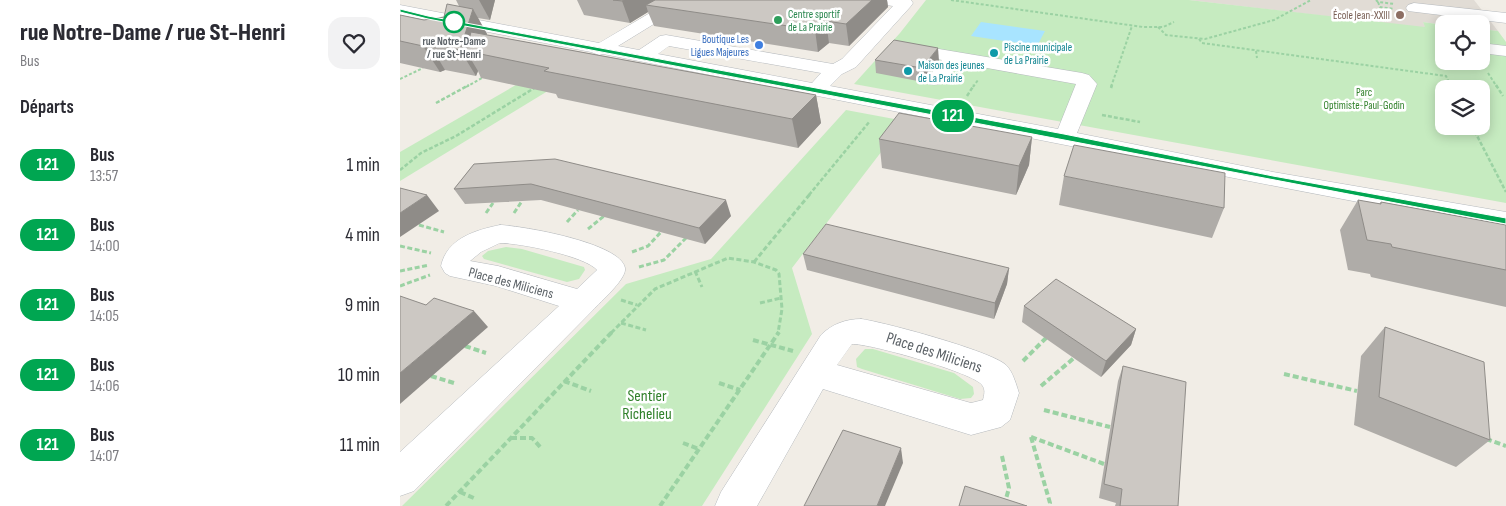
<!DOCTYPE html>
<html lang="fr">
<head>
<meta charset="utf-8">
<style>
  :root { --surface:#fff; --page:#f2f2f3; --text:#2b2b33; --muted:#7c7c81 }
  body { margin:0; font-family:"Sofia Sans Condensed",sans-serif; background:var(--page); color:var(--text); height:100vh; display:flex; flex-direction:column; font-size:19px; white-space:nowrap }
  * { box-sizing:border-box; margin:0 }
  p { font-size:16px; color:var(--muted) }
  .icon { flex:none; width:28px; height:28px; fill:none; stroke:currentColor; stroke-width:2; stroke-linecap:round; stroke-linejoin:round }
  .map { position:relative; flex:1; overflow:hidden }
  .side { display:flex; flex-direction:column; background:var(--surface); width:400px }
  .side>* { flex:none }
  .badge { padding:0 10px; border-radius:16px; font-size:18px; line-height:32px }
  .controls { position:absolute; left:1035px; top:15px; display:grid; gap:10px }
  .controls a { display:grid; place-items:center; width:55px; height:55px; border-radius:10px; background:var(--surface); box-shadow:0 2px 12px #0003; font-size:25px }
  .map>.badge { position:absolute; translate:-50% -50%; box-shadow:0 0 0 2px #fff }
  h2 { padding:0 20px; font-size:19px; line-height:45px }
  .round { display:grid; place-items:center; flex:none; width:52px; height:52px; border-radius:15px; background:var(--page) }
  .overview { display:flex; align-items:center; justify-content:space-between; height:85px; padding:0 20px }
  h1 { font-size:24px; font-weight:800; line-height:38px }
  ul { padding:0; list-style:none }
  li { display:flex; align-items:center; gap:15px; height:70px; padding:0 20px }
  li div { flex:1 }
  li b { display:block; font-size:19px }
  li em { font-style:normal }
  li .badge { min-width:55px; font-weight:700; text-align:center }
  main { display:flex; flex:1; min-height:0 }
  .map>svg:first-child { display:block }
  .education { fill:#e1dcd5 }
  .green { fill:#c6ebc0; fill-rule:evenodd }
  .water { fill:#a8e4ff }
  .lines { fill:none; stroke-linecap:round; stroke-linejoin:round }
  .minor-casing { stroke:#b6babe; stroke-width:1 }
  .path-far3 { stroke:#9bd2a3; stroke-width:2; stroke-dasharray:3 2; stroke-linecap:butt }
  .path-far2 { stroke:#9bd2a3; stroke-width:2.5; stroke-dasharray:4 2; stroke-linecap:butt }
  .path-far1 { stroke:#9bd2a3; stroke-width:3; stroke-dasharray:5 2.5; stroke-linecap:butt }
  .path { stroke:#9bd2a3; stroke-width:4; stroke-dasharray:6 3; stroke-linecap:butt }
  .minor { fill:#fff; fill-rule:evenodd }
  .wall { fill:#afaca8 }
  .shaded-wall { fill:#8f8c88 }
  .building { fill:#ccc8c3; stroke:#8f8c88 }
  .line { fill:#00a651; stroke:#fff }
  .education-dot { fill:#8d6e63; stroke:#fff; stroke-width:2 }
  .leisure-dot { fill:#2e9e5b; stroke:#fff; stroke-width:2 }
  .stop-dot { fill:#fff; stroke:#00a651; stroke-width:2.5 }
  .shop-dot { fill:#3f7fe0; stroke:#fff; stroke-width:2 }
  .culture-dot { fill:#0f9aa8; stroke:#fff; stroke-width:2 }
  .labels { text-anchor:middle; dominant-baseline:central; stroke-width:5; stroke-linejoin:round; paint-order:stroke }
  .far-leisure-label { font-size:11px; fill:#27864d; stroke:#fff; text-anchor:start }
  .far-education-label { font-size:11px; fill:#785e54; stroke:#fff; text-anchor:end }
  .far-shop-label { font-size:11px; fill:#366cbe; stroke:#fff; text-anchor:end }
  .far-stop-label { font-size:11px; font-weight:bold; fill:#5d6368; stroke:#fff }
  .far-culture-label { font-size:11px; fill:#0d838f; stroke:#fff; text-anchor:start }
  .far-park-label { font-size:11px; fill:#31812b; stroke:#fff }
  .street-label { font-size:14px; fill:#5d6368; stroke:#fff }
  .near-street-label { font-size:16px; fill:#5d6368; stroke:#fff }
  .near-park-label { font-size:16px; fill:#31812b; stroke:#fff }
</style>
</head>
<body>
<main>
<section class="side">
<div class="overview"><div><h1>rue Notre-Dame / rue St-Henri</h1><p>Bus</p></div><a class="round"><svg class="icon" aria-label="heart" viewBox="0 0 24 24"><path d="M12 20l-8-8c-3-5 5-10 8-4 3-6 11-1 8 4z"/></svg></a></div>
<h2>Départs</h2>
<ul>
<li><span class="badge" style="background:#00a651;color:#fff">121</span><div><b>Bus</b><p>13:57</p></div><em>1 min</em></li>
<li><span class="badge" style="background:#00a651;color:#fff">121</span><div><b>Bus</b><p>14:00</p></div><em>4 min</em></li>
<li><span class="badge" style="background:#00a651;color:#fff">121</span><div><b>Bus</b><p>14:05</p></div><em>9 min</em></li>
<li><span class="badge" style="background:#00a651;color:#fff">121</span><div><b>Bus</b><p>14:06</p></div><em>10 min</em></li>
<li><span class="badge" style="background:#00a651;color:#fff">121</span><div><b>Bus</b><p>14:07</p></div><em>11 min</em></li>
</ul>
</section>
<div class="map">
<svg width="1106" height="506" viewBox="0 0 1106 506">
  <rect width="100%" height="100%" fill="#f1ede6"/>
  <polygon class="education" points="789,0 1074,0 1098,31 1081,29 1081,24 1044,25 1023,22 1026,28"/>
  <g class="green">
    <path d="M526 0H789L1025 27 1023 22 1044 25V61H1081V29L1098 31 1106 42V203L454 84 500 33ZM1044 89H1081V126H1044Z"/>
    <polygon points="166,56 197,61 0,181 0,152"/>
    <polygon points="446,110 505,121 392,268 412,334 302,506 2,506 226,284 311,259"/>
    <polygon points="106,247 122,249 184,267 185,270 179,279 167,282 84,259 82,256 88,251"/>
    <polygon points="465,349 473,349 554,373 573,387 574,394 571,398 560,399 462,369 457,367 456,359"/>
  </g>
  <polygon class="water" points="581,22 645,31 637,46 571,36"/>
  <g class="lines">
    <defs>
      <g id="minor">
        <path d="M272 0H291L288 3 218 46 239 50 260 36 266 35 433 64 442 59 493 6 472 3 469 0H511L513 3 511 6 456 67 442 74 430 86 658 129 676 84 559 63C550 74 545 88 529 84L526 80 542 60 521 56 518 52 521 48 527 47 682 73 689 75 697 84 677 133 873 172 1106 212V230C805 174 503 112 203 54L199 55 191 52 0 15V5L199 43ZM269 46 421 73 412 83 258 54Z"/>
        <polygon points="1014,3 1106,13 1106,23 1008,11 1006,8 1008,5"/>
        <polygon points="1081,43 1106,46 1106,56 1081,53"/>
        <path d="M100 225C123 226 221 243 225 268 227 279 200 302 193 310L14 491 0 496V452L159 306 96 286 50 276 45 273 41 266C47 238 76 230 100 225ZM100 243C120 243 185 256 197 270L177 289 98 266 70 261 81 252Z"/>
        <path d="M461 319C484 322 591 351 606 365 613 372 616 384 619 393L610 420 601 427 571 435 423 389 357 506H315L321 492 421 335C432 324 446 319 461 319ZM452 344C469 343 574 373 582 385 586 390 584 395 583 400L571 403 437 365Z"/>
      </g>
    </defs>
    <use href="#minor" class="minor-casing"/>
    <g class="path-far3">
      <polyline points="551,0 743,27 763,27 774,22"/>
      <polyline points="976,0 978,2 995,4"/>
      <polyline points="978,2 980,7 994,9"/>
      <polyline points="758,27 766,35 805,39 874,20 911,0"/>
      <polyline points="799,39 802,43 1046,76 1051,87"/>
      <polyline points="856,51 857,58"/>
      <polyline points="1088,73 1097,87"/>
      <polyline points="0,79 23,68"/>
      <polyline points="66,87 82,78"/>
      <polyline points="573,87 578,80"/>
      <polyline points="711,87 732,26"/>
    </g>
    <g class="path-far2">
      <polyline points="1050,85 1052,89"/>
      <polyline points="1096,85 1103,96"/>
      <polyline points="711,88 712,85"/>
      <polyline points="567,96 574,85"/>
      <polyline points="36,103 69,85"/>
      <polyline points="702,115 740,122"/>
      <polyline points="1072,126 1106,192"/>
      <polyline points="0,170 21,153 56,136 136,87"/>
      <polyline points="409,195 470,121"/>
    </g>
    <g class="path-far1">
      <polyline points="86,213 93,203"/>
      <polyline points="114,213 122,201"/>
      <polyline points="167,222 178,210"/>
      <polyline points="19,225 44,232"/>
      <polyline points="188,229 204,216"/>
      <polyline points="0,246 31,253"/>
      <polyline points="232,252 248,246 261,232"/>
      <polyline points="354,262 410,194"/>
      <polyline points="239,267 264,260 286,238"/>
      <polyline points="0,271 29,265"/>
      <polyline points="295,271 302,287"/>
      <polyline points="0,286 30,275"/>
      <polyline points="221,300 237,305"/>
      <polyline points="360,303 381,298"/>
      <polyline points="221,323 246,330"/>
      <polyline points="211,333 255,289 328,258 354,262 376,270 379,274 382,309 378,333"/>
    </g>
    <g class="path">
      <polyline points="353,340 393,351"/>
      <polyline points="65,346 86,353"/>
      <polyline points="623,361 646,338"/>
      <polyline points="884,374 957,391"/>
      <polyline points="31,376 54,383"/>
      <polyline points="164,381 191,391"/>
      <polyline points="319,383 340,390"/>
      <polyline points="641,386 674,358"/>
      <polyline points="644,410 710,427"/>
      <polyline points="631,437 704,464"/>
      <polyline points="631,437 650,503 649,506"/>
      <polyline points="111,438 132,438 142,449"/>
      <polyline points="1086,439 1106,446"/>
      <polyline points="283,443 299,449"/>
      <polyline points="602,456 609,488 604,506"/>
      <polyline points="60,492 76,499"/>
      <polyline points="46,506 212,332"/>
      <polyline points="260,506 379,332"/>
    </g>
    <use href="#minor" class="minor"/>
  </g>
  <g class="wall">
    <polygon points="56,0 95,0 90,20 78,18 87,34 87,35 416,95 421,123 398,148 158,98 156,94 81,78 78,71 76,76 45,70 40,72 0,63 0,15 24,20 44,17 59,6"/>
    <polygon points="177,0 487,0 488,7 449,46 429,43 418,52 254,26 248,12 230,23 184,15"/>
    <polygon points="475,60 539,61 523,82 476,73"/>
    <polygon points="632,137 629,165 616,195 482,168 479,139"/>
    <polygon points="74,164 331,216 305,244 141,200 65,204 54,189"/>
    <polygon points="664,176 824,208 812,238 659,205"/>
    <polygon points="958,200 979,204 981,202 1106,225 1106,307 971,277 970,274 948,270 940,230"/>
    <polygon points="403,254 609,268 607,284 594,319 407,270"/>
    <polygon points="624,306 736,329 731,345 701,377 622,322"/>
    <polygon points="985,327 1090,440 1056,467 954,425 961,356"/>
    <polygon points="723,366 778,506 715,506 716,503 699,498 718,381"/>
  </g>
  <g class="shaded-wall">
    <polygon points="79,0 95,0 90,20"/>
    <polygon points="224,0 268,0 246,5 248,12 230,23 222,1"/>
    <polygon points="472,0 487,0 488,7 449,46 446,24"/>
    <polygon points="73,9 87,34 82,54 66,51 78,71 76,76 60,50"/>
    <polygon points="426,21 429,43 418,52 415,30"/>
    <polygon points="29,43 45,70 40,72 23,46"/>
    <polygon points="538,48 539,61 523,82 522,68"/>
    <polygon points="416,95 421,123 398,148 392,119"/>
    <polygon points="632,137 629,165 616,195 619,166"/>
    <polygon points="27,195 39,211 0,237 0,213"/>
    <polygon points="326,200 331,216 305,244 299,228"/>
    <polygon points="609,268 607,284 594,319 595,303"/>
    <polygon points="74,311 88,327 0,404 0,373"/>
    <polygon points="736,329 731,345 701,377 706,361"/>
    <polygon points="501,448 503,463 485,506 477,506"/>
  </g>
  <g class="building">
    <polygon points="213,0 224,0 222,1"/>
    <polygon points="255,0 472,0 446,24 426,21 415,30 246,5"/>
    <polygon points="47,4 73,9 60,50 29,43 23,46 0,41 0,15 24,20 44,17"/>
    <polygon points="71,32 416,95 392,119 144,71 149,68 66,51"/>
    <polygon points="494,40 538,48 522,68 475,60"/>
    <polygon points="499,113 632,137 619,166 479,139"/>
    <polygon points="674,145 825,173 824,208 664,176"/>
    <polygon points="155,159 326,200 299,228 131,184 54,189 74,164"/>
    <polygon points="0,188 27,195 0,213"/>
    <polygon points="958,200 981,204 981,202 1106,225 1106,270 992,247 991,244 967,240"/>
    <polygon points="426,224 609,268 595,303 403,254"/>
    <polygon points="656,279 736,329 706,361 624,306"/>
    <polygon points="0,296 26,305 34,298 74,311 0,373"/>
    <polygon points="985,327 1084,362 1090,440 979,397"/>
    <polygon points="723,366 786,382 778,506 720,506 722,489 704,484"/>
    <polygon points="443,430 501,448 477,506 404,506"/>
    <polygon points="565,486 627,506 559,506"/>
  </g>
  <polygon class="line" points="0,9 28,16 664,134 873,176 1106,218 1106,224 28,19 0,12"/>
  <circle class="education-dot" cx="1000" cy="15" r="5"/>
  <circle class="leisure-dot" cx="378" cy="20" r="5"/>
  <circle class="stop-dot" cx="54" cy="22" r="10"/>
  <circle class="shop-dot" cx="359" cy="45" r="5"/>
  <g class="culture-dot">
    <circle cx="594" cy="53" r="5"/>
    <circle cx="508" cy="71" r="5"/>
  </g>
  <g class="labels">
    <g class="far-leisure-label">
      <text x="388" y="14">Centre sportif<tspan x="388" dy="13">de La Prairie</tspan></text>
    </g>
    <g class="far-education-label">
      <text x="990" y="15">École Jean-XXIII</text>
    </g>
    <g class="far-shop-label">
      <text x="349" y="39">Boutique Les<tspan x="349" dy="13">Ligues Majeures</tspan></text>
    </g>
    <g class="far-stop-label">
      <text x="54" y="41">rue Notre-Dame<tspan x="54" dy="13">/ rue St-Henri</tspan></text>
    </g>
    <g class="far-culture-label">
      <text x="604" y="47">Piscine municipale<tspan x="604" dy="13">de La Prairie</tspan></text>
      <text x="518" y="65">Maison des jeunes<tspan x="518" dy="13">de La Prairie</tspan></text>
    </g>
    <g class="far-park-label">
      <text x="964" y="92">Parc<tspan x="964" dy="13">Optimiste-Paul-Godin</tspan></text>
    </g>
    <g class="street-label">
      <text transform="translate(111 283) rotate(15)">Place des Miliciens</text>
    </g>
    <g class="near-street-label">
      <text transform="translate(534 353) rotate(18)">Place des Miliciens</text>
    </g>
    <g class="near-park-label">
      <text x="247" y="396">Sentier<tspan x="247" dy="18">Richelieu</tspan></text>
    </g>
  </g>
</svg>
<div class="controls">
<a><svg class="icon" aria-label="locate" viewBox="0 0 24 24"><circle cx="12" cy="12" r="6"/><path d="M12 2v4M12 18v4M2 12h4M18 12h4"/></svg></a>
<a><svg class="icon" aria-label="layers" viewBox="0 0 24 24"><path d="M12 4l9 5-9 5-9-5zM3 14l9 5 9-5"/></svg></a>
</div>
<b class="badge" style="left:553px;top:116px;background:#00a651;color:#fff">121</b>
</div>
</main>
</body>
</html>
